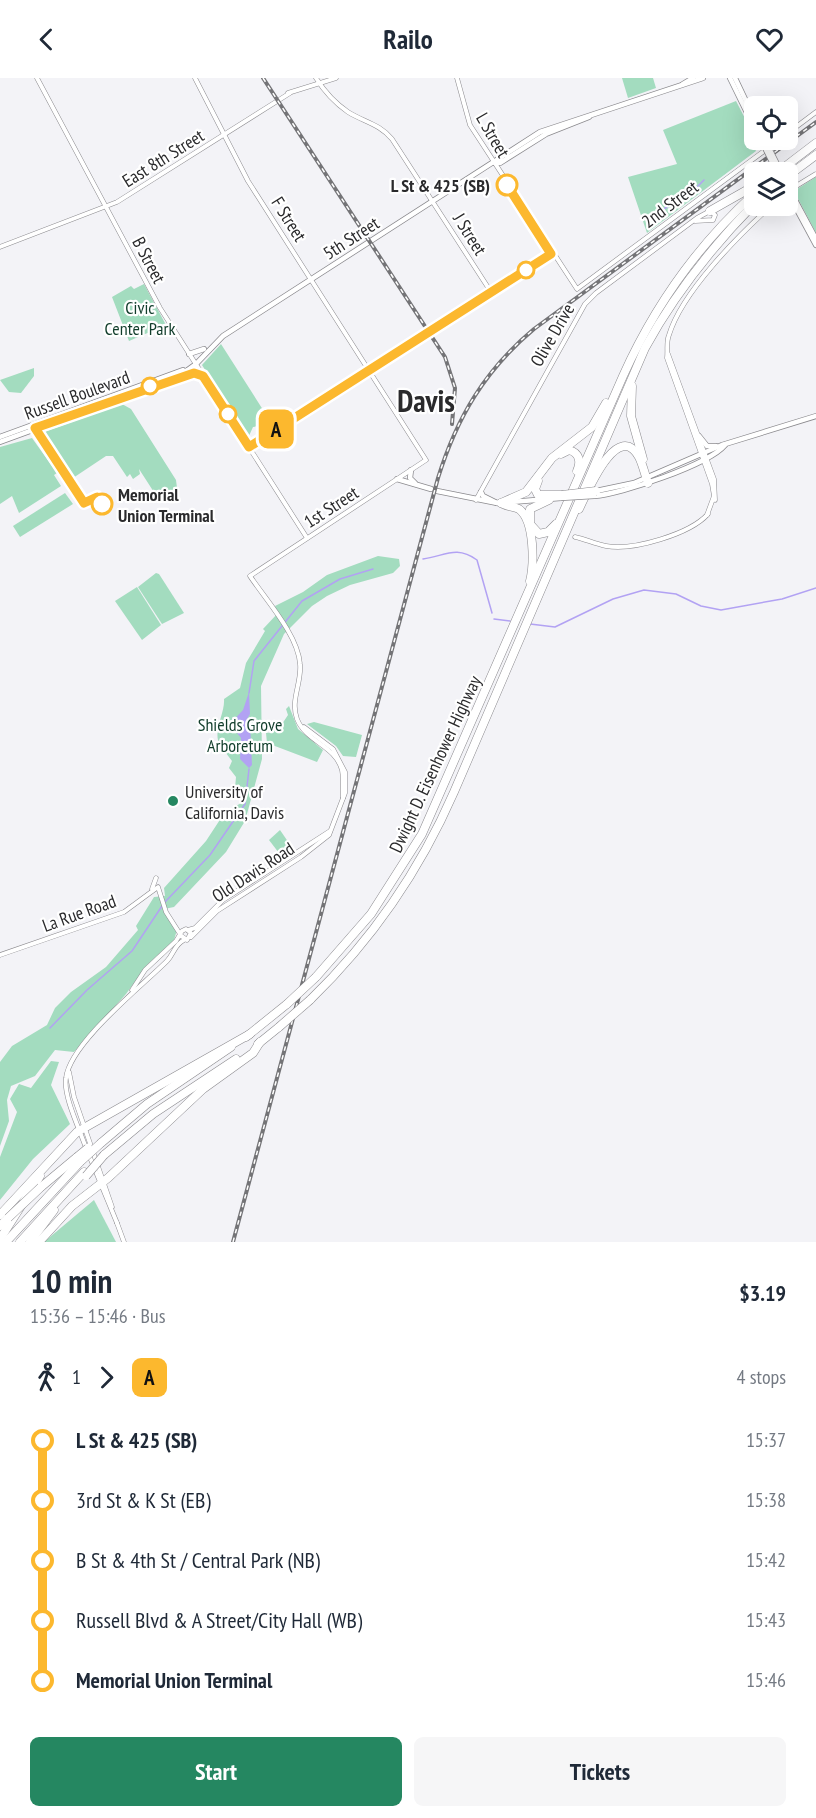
<!DOCTYPE html>
<html lang="en">
<head>
<meta charset="utf-8">
<style>
  :root { --surface:#fff; --page:#f6f6f7; --text:#1f2937; --muted:#747a83; --accent:#258761 }
  body { margin:0; font-family:"PT Sans Narrow",sans-serif; background:var(--page); color:var(--text); height:100vh; display:flex; flex-direction:column; font-size:22px; white-space:nowrap }
  * { box-sizing:border-box; margin:0 }
  p { font-size:20px; color:var(--muted) }
  .icon { flex:none; width:33px; height:33px; fill:none; stroke:currentColor; stroke-width:2; stroke-linecap:round; stroke-linejoin:round }
  .map { position:relative; height:1164px; overflow:hidden }
  .sheet { display:flex; flex-direction:column; background:var(--surface); flex:1 }
  .sheet>* { flex:none }
  .badge { padding:0 12px; border-radius:9px; font-size:21px; line-height:39px }
  .fabs { position:absolute; left:744px; top:18px; display:grid; gap:12px }
  .fabs a { display:grid; place-items:center; width:54px; height:54px; border-radius:9px; background:var(--surface); box-shadow:0 6px 24px #0002; font-size:30px }
  .map>.badge { position:absolute; translate:-50% -50%; box-shadow:0 0 0 3px #fff }
  .legs { display:flex; align-items:center; gap:9px; height:66px; padding:0 30px; font-size:20px }
  .legs p { margin-inline-start:auto }
  .head { display:flex; align-items:center; justify-content:space-between; height:102px; padding:0 30px }
  h1 { font-size:33px; font-weight:600; line-height:45px }
  .cta { display:flex; gap:12px; margin-top:auto; padding:12px 30px }
  .cta a { flex:1; height:69px; border-radius:9px; background:var(--accent); color:#fff; font-size:24px; font-weight:600; line-height:69px; text-align:center }
  .cta a+a { background:var(--page); color:var(--text) }
  ul { padding:0 30px; list-style:none }
  li { display:flex; align-items:center; gap:21px; height:60px; font-size:22px }
  li i { display:grid; place-items:center; width:9px; height:100%; margin:0 8px; background:currentColor }
  li i::after { content:''; width:15px; height:15px; margin:-8px; border:4px solid; border-radius:50%; background:var(--surface) }
  li p { margin-inline-start:auto }
  li:first-child i { background:linear-gradient(#0000 50%,currentColor 0) }
  li:last-child i { background:linear-gradient(currentColor 50%,#0000 0) }
  header { display:flex; justify-content:space-between; align-items:center; height:78px; padding:0 30px; background:var(--surface); font-size:27px; font-weight:600 }
  .map>svg:first-child { display:block }
  .green { fill:#a3dcbf }
  .water { fill:#b2a2f3 }
  .lines { fill:none; stroke-linecap:round; stroke-linejoin:round }
  .stream { stroke:#b2a2f3; stroke-width:1.5 }
  .tertiary-casing { stroke:#8b8a8e; stroke-width:5 }
  .secondary-casing { stroke:#8b8a8e; stroke-width:6 }
  .motorway-casing { stroke:#8b8a8e; stroke-width:9 }
  .tertiary { stroke:#fff; stroke-width:4 }
  .secondary { stroke:#fff; stroke-width:4.5 }
  .motorway { stroke:#fff; stroke-width:8 }
  .rail-casing { stroke:#747477; stroke-width:4 }
  .rail { stroke:#fff; stroke-width:1.5; stroke-dasharray:4.5; stroke-linecap:butt }
  .secondary-bridge-casing { stroke:#8b8a8e; stroke-width:6; stroke-linecap:butt }
  .motorway-bridge-casing { stroke:#8b8a8e; stroke-width:9; stroke-linecap:butt }
  .secondary-bridge { stroke:#fff; stroke-width:4.5 }
  .motorway-bridge { stroke:#fff; stroke-width:8 }
  .line-1-casing { stroke:#fff; stroke-width:14 }
  .line-1 { stroke:#fcb82e; stroke-width:9 }
  .stop-1-dot { fill:#fff; stroke:#fcb82e; stroke-width:3 }
  .poi-dot { fill:#258761; stroke:#fff; stroke-width:2 }
  .labels { text-anchor:middle; dominant-baseline:central; stroke-width:4.5; stroke-linejoin:round; paint-order:stroke }
  .street-label { font-size:18px; fill:#2a2a2c; stroke:#fff }
  .stop-label { font-size:18px; font-weight:bold; fill:#2a2a2c; stroke:#fff; text-anchor:end }
  .park-label { font-size:18px; fill:#113d2b; stroke:#fff }
  .poi-label { font-size:18px; fill:#2a2a2c; stroke:#fff; text-anchor:start }
  .town-label { font-size:30px; font-weight:bold; fill:#2a2a2c; stroke:#fff }
</style>
</head>
<body>
<header><svg class="icon" aria-label="back" viewBox="0 0 24 24"><path d="M15 5l-7 7 7 7"/></svg>Railo<svg class="icon" aria-label="heart" viewBox="0 0 24 24"><path d="M12 20l-8-8c-3-5 5-10 8-4 3-6 11-1 8 4z"/></svg></header>
<div class="map">
<svg width="816" height="1164" viewBox="0 0 816 1164">
  <rect width="100%" height="100%" fill="#f3f3f7"/>
  <g class="green">
    <polygon points="622,0 653,0 656,10 628,20"/>
    <polygon points="736,23 750,50 749,59 756,73 647,155 628,99 677,86 663,52"/>
    <polygon points="816,99 816,155 794,113"/>
    <polygon points="144,206 166,247 129,263 112,219 131,208 134,211"/>
    <polygon points="221,266 274,349 264,356 258,348 253,349 248,360 202,287"/>
    <polygon points="34,290 34,298 21,315 9,314 0,302"/>
    <polygon points="122,326 131,331 176,402 177,410 159,422 139,391 140,396 133,401 130,396 127,399 113,378 106,378 73,400 44,354"/>
    <polygon points="32,360 57,395 54,397 61,408 19,435 12,418 0,426 0,369"/>
    <polygon points="65,415 73,426 20,459 13,448"/>
    <path d="M378 478 399 481 400 488 393 495 350 507 327 518 312 528 284 556 261 608 262 681 245 743 226 774 174 829 164 831 177 852 174 862 147 887 126 916 74 974 55 972 35 998 11 1008 7 1022 9 1043 0 1068V984L12 968 47 947 55 930 71 914 106 889 138 852 136 848 154 819 165 818 164 810 206 763 225 734 243 724 235 710 236 699 229 690 232 683C228 677 220 669 218 662 215 649 225 634 224 621L240 610 246 585 265 553 263 551 278 535 275 528 303 514 327 497Z"/>
    <polygon points="156,495 159,496 184,535 162,546 138,509"/>
    <polygon points="137,509 161,547 142,562 115,523"/>
    <polygon points="289,628 298,651 323,672 317,684 267,665 266,655 274,654 274,650 280,649 288,637 286,631"/>
    <polygon points="314,644 362,657 356,679 343,678 336,668 307,646"/>
    <polygon points="280,752 293,771 282,779 269,762"/>
    <polygon points="51,983 59,984 51,1007 70,1046 33,1081 0,1122 0,1079 17,1034 10,1021 19,1006 31,1010"/>
    <polygon points="94,1122 116,1164 44,1164"/>
  </g>
  <polygon class="water" points="249,614 250,636 247,641 250,645 252,687 249,690 240,681 241,660 230,646 243,632"/>
  <g class="lines">
    <g class="stream">
      <polyline points="662,132 692,114 704,102"/>
      <path d="M423 481C445 478 456 467 477 482L492 535"/>
      <polyline points="494,541 510,543"/>
      <polyline points="530,546 555,549 613,521 644,512 676,516 701,528 721,532 782,521 816,510"/>
      <polyline points="249,615 254,583 302,523 340,501 373,491"/>
      <polyline points="165,824 210,777 245,726 249,691"/>
      <polyline points="50,950 87,912 132,873 162,828"/>
    </g>
    <defs>
      <g id="tertiary">
        <polyline points="37,0 160,230 307,460"/>
        <path d="M195 0 248 103 426 382 250 498C266 522 298 557 300 586 302 605 290 622 297 641 306 664 335 667 342 692 344 702 342 710 343 720"/>
        <path d="M316 0C324 13 335 25 348 34 364 44 380 46 392 61L491 214"/>
        <polyline points="457,0 470,47 577,211 779,62"/>
        <polyline points="288,15 336,0"/>
        <polyline points="788,55 816,34"/>
        <polyline points="788,113 816,96"/>
        <polyline points="0,169 117,124 290,15"/>
        <polyline points="668,276 714,401 715,422"/>
        <polyline points="249,369 551,176"/>
        <polyline points="476,422 585,226 596,215 697,140 710,133 715,137 713,142 695,143"/>
        <path d="M707 437 714 418 712 406 667 280C668 272 666 264 669 257 682 214 738 158 771 128"/>
        <path d="M575 459C585 461 595 466 606 468 633 473 690 456 708 436"/>
        <polyline points="152,811 156,800"/>
        <polyline points="188,852 195,850 223,822 330,753"/>
        <polyline points="191,859 217,833 301,779 329,757 345,715 345,694 333,671 304,649"/>
        <polyline points="0,877 124,834 158,809 166,834 180,856"/>
        <polyline points="132,912 145,892 176,863 182,853 186,851 191,855 187,862 180,857"/>
        <polyline points="69,994 74,1019 112,1129"/>
        <path d="M86 1070C80 1052 63 1018 66 1000 70 965 142 908 167 883 174 876 174 867 184 862"/>
        <polyline points="89,1077 117,1145"/>
        <polyline points="117,1145 124,1164"/>
      </g>
      <g id="secondary">
        <polyline points="730,0 754,49"/>
        <polyline points="735,0 754,40"/>
        <polyline points="683,6 693,0"/>
        <polyline points="495,85 500,85 546,56 589,39"/>
        <polyline points="788,115 816,167"/>
        <polyline points="794,120 816,161"/>
        <polyline points="189,276 204,271"/>
        <polyline points="184,298 195,295 203,298"/>
        <polyline points="699,358 707,368 716,368"/>
        <polyline points="0,359 183,292"/>
        <polyline points="0,364 178,299 196,286 223,258 540,54 703,0"/>
        <polyline points="411,392 410,400 415,405"/>
        <polyline points="397,401 431,411"/>
        <polyline points="437,413 497,425 561,420"/>
        <polyline points="596,413 634,405 722,367 816,338"/>
        <polyline points="481,414 483,418 497,425"/>
        <path d="M594 418C621 416 708 387 725 367"/>
      </g>
      <g id="motorway">
        <polyline points="778,94 816,65"/>
        <polyline points="788,98 816,77"/>
        <polyline points="710,133 754,108"/>
        <polyline points="632,308 631,338 643,381"/>
        <path d="M561 376 569 372C580 375 581 384 577 393"/>
        <polyline points="538,403 535,411 538,417 562,417"/>
        <polyline points="549,422 530,431 530,446 539,456 548,454 556,446"/>
        <polyline points="501,425 526,414 552,380 592,349 606,325"/>
        <path d="M501 425C507 429 513 428 519 431 535 443 534 487 530 503"/>
        <path d="M579 431C586 417 617 340 639 379 643 387 645 397 648 405"/>
        <path d="M316 899 371 836 422 756 623 298C654 229 699 166 754 116"/>
        <path d="M310 922C372 862 420 792 454 714L645 270C674 217 712 169 754 126"/>
        <polyline points="246,959 287,926"/>
        <polyline points="258,966 279,949"/>
        <polyline points="101,1065 147,1026 231,969"/>
        <polyline points="104,1077 153,1036 236,981"/>
        <polyline points="41,1109 77,1079"/>
        <polyline points="0,1137 77,1054 250,956"/>
        <polyline points="0,1148 8,1140"/>
        <polyline points="0,1161 40,1098"/>
        <polyline points="6,1164 80,1084"/>
        <polyline points="20,1164 84,1094"/>
        <polyline points="30,1164 54,1132"/>
        <polyline points="39,1164 72,1128 108,1100 203,1011 253,975 260,964"/>
      </g>
    </defs>
    <use href="#tertiary" class="tertiary-casing"/>
    <use href="#secondary" class="secondary-casing"/>
    <use href="#motorway" class="motorway-casing"/>
    <use href="#tertiary" class="tertiary"/>
    <use href="#secondary" class="secondary"/>
    <use href="#motorway" class="motorway"/>
    <defs>
      <g id="rail">
        <polyline points="263,0 445,279 455,310 452,346"/>
        <path d="M233 1164 438 400C457 339 485 292 534 251L816 44"/>
      </g>
    </defs>
    <use href="#rail" class="rail-casing"/>
    <use href="#rail" class="rail"/>
    <defs>
      <g id="secondary-bridge">
        <polyline points="761,62 777,94"/>
        <polyline points="765,62 781,94"/>
        <polyline points="788,107 794,120"/>
        <polyline points="561,420 594,418"/>
      </g>
      <g id="motorway-bridge">
        <polyline points="562,417 596,413"/>
        <polyline points="287,926 316,899"/>
        <polyline points="279,949 310,922"/>
        <polyline points="77,1079 88,1070"/>
        <polyline points="80,1084 101,1065"/>
        <polyline points="86,1098 104,1077"/>
        <polyline points="8,1140 41,1109"/>
      </g>
    </defs>
    <use href="#secondary-bridge" class="secondary-bridge-casing"/>
    <use href="#motorway-bridge" class="motorway-bridge-casing"/>
    <use href="#secondary-bridge" class="secondary-bridge"/>
    <use href="#motorway-bridge" class="motorway-bridge"/>
  </g>
  <g class="lines">
    <defs>
      <polyline id="line-1" points="102,426 97,419 84,425 35,350 194,295 203,298 249,369 551,176 507,107"/>
    </defs>
    <use href="#line-1" class="line-1-casing"/>
    <use href="#line-1" class="line-1"/>
  </g>
  <g class="stop-1-dot">
    <circle cx="507" cy="107" r="10"/>
    <circle cx="526" cy="192" r="8"/>
    <circle cx="150" cy="308" r="8"/>
    <circle cx="228" cy="336" r="8"/>
    <circle cx="102" cy="426" r="10"/>
  </g>
  <circle class="poi-dot" cx="173" cy="723" r="6"/>
  <g class="labels">
    <g class="street-label">
      <text transform="translate(493 57) rotate(60)">L Street</text>
      <text transform="translate(163 80) rotate(-32)">East 8th Street</text>
      <text transform="translate(670 126) rotate(-37)">2nd Street</text>
      <text transform="translate(289 141) rotate(58)">F Street</text>
      <text transform="translate(470 156) rotate(58)">J Street</text>
      <text transform="translate(351 160) rotate(-33)">5th Street</text>
      <text transform="translate(149 182) rotate(62)">B Street</text>
      <text transform="translate(552 257) rotate(-60)">Olive Drive</text>
      <text transform="translate(77 317) rotate(-20)">Russell Boulevard</text>
      <text transform="translate(331 429) rotate(-33)">1st Street</text>
      <text transform="translate(435 686) rotate(-65)">Dwight D. Eisenhower Highway</text>
      <text transform="translate(253 794) rotate(-33)">Old Davis Road</text>
      <text transform="translate(79 835) rotate(-20)">La Rue Road</text>
    </g>
    <g class="stop-label">
      <text x="490" y="107">L St &amp; 425 (SB)</text>
      <text x="118" y="416" text-anchor="start">Memorial<tspan x="118" dy="21">Union Terminal</tspan></text>
    </g>
    <g class="park-label">
      <text x="140" y="229">Civic<tspan x="140" dy="21">Center Park</tspan></text>
      <text x="240" y="646">Shields Grove<tspan x="240" dy="21">Arboretum</tspan></text>
    </g>
    <g class="poi-label">
      <text x="185" y="713">University of<tspan x="185" dy="21">California, Davis</tspan></text>
    </g>
    <g class="town-label">
      <text x="426" y="322">Davis</text>
    </g>
  </g>
</svg>
<div class="fabs">
<a><svg class="icon" aria-label="locate" viewBox="0 0 24 24"><circle cx="12" cy="12" r="6"/><path d="M12 2v4M12 18v4M2 12h4M18 12h4"/></svg></a>
<a><svg class="icon" aria-label="layers" viewBox="0 0 24 24"><path d="M12 4l9 5-9 5-9-5zM3 14l9 5 9-5"/></svg></a>
</div>
<b class="badge" style="left:276px;top:351px;background:#fcb82e;color:#111">A</b>
</div>
<section class="sheet">
<div class="head"><div><h1>10 min</h1><p>15:36 – 15:46 · Bus</p></div><b>$3.19</b></div>
<div class="legs"><svg class="icon" aria-label="walk" viewBox="0 0 24 24"><circle cx="13" cy="4" r="2"/><path d="M13 8l-2 6 4 7M11 14l-3 7M7 12l3-4h3l4 4"/></svg>1<svg class="icon" aria-label="forward" viewBox="0 0 24 24"><path d="M9 5l7 7-7 7"/></svg><b class="badge" style="background:#fcb82e;color:#111">A</b><p>4 stops</p></div>
<ul>
<li><i style="color:#fcb82e"></i><b>L St &amp; 425 (SB)</b><p>15:37</p></li>
<li><i style="color:#fcb82e"></i><span>3rd St &amp; K St (EB)</span><p>15:38</p></li>
<li><i style="color:#fcb82e"></i><span>B St &amp; 4th St / Central Park (NB)</span><p>15:42</p></li>
<li><i style="color:#fcb82e"></i><span>Russell Blvd &amp; A Street/City Hall (WB)</span><p>15:43</p></li>
<li><i style="color:#fcb82e"></i><b>Memorial Union Terminal</b><p>15:46</p></li>
</ul>
<div class="cta"><a>Start</a><a>Tickets</a></div>
</section>
</body>
</html>
